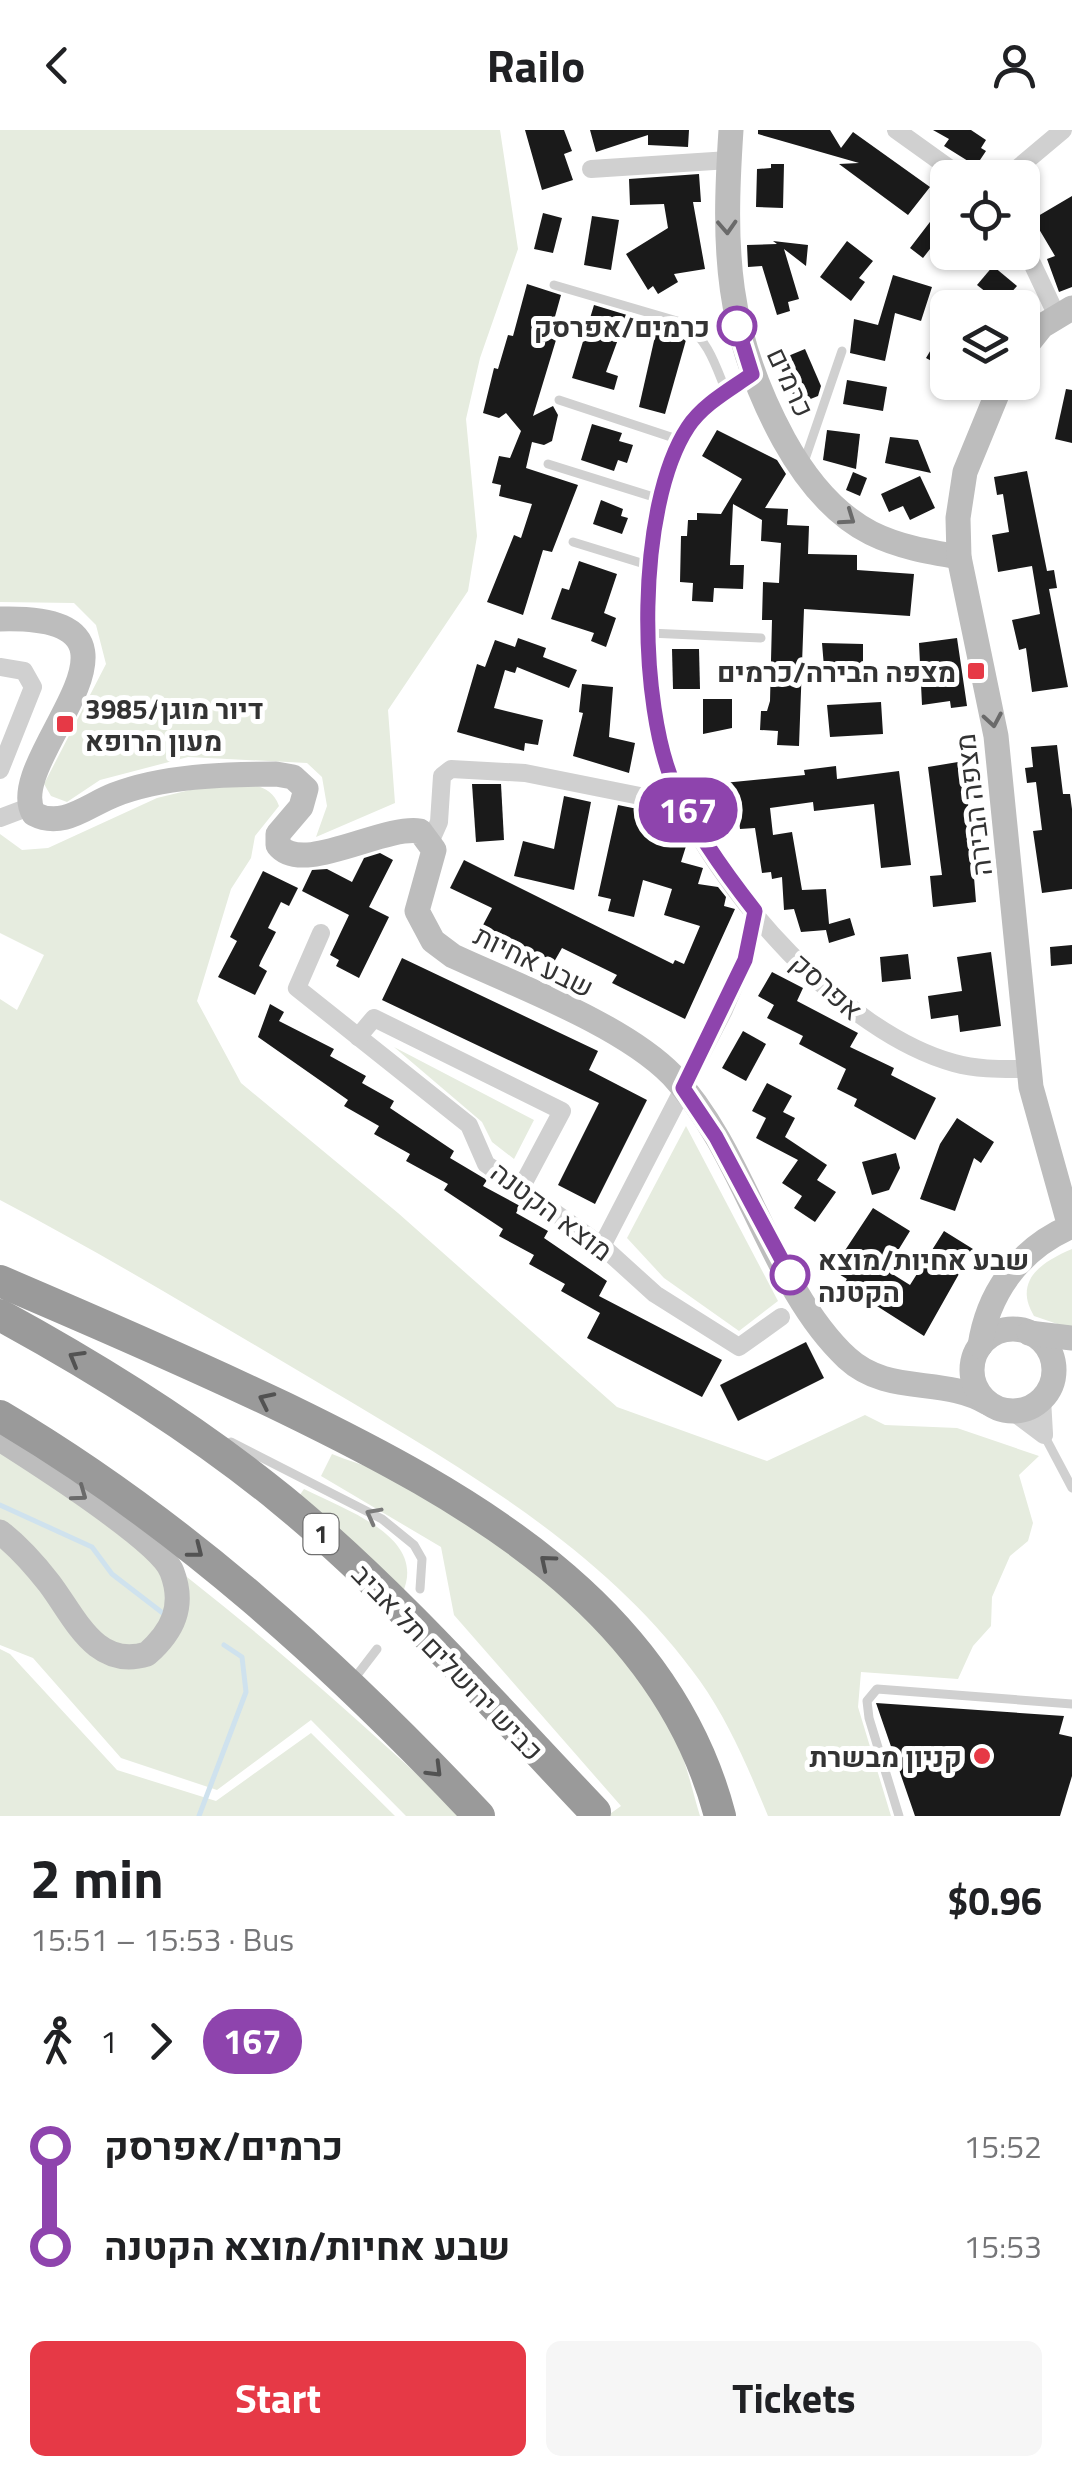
<!DOCTYPE html>
<html lang="en">
<head>
<meta charset="utf-8">
<style>
  :root { --surface:#fff; --page:#f6f6f6; --text:#202124; --muted:#757577; --accent:#e63946 }
  body { margin:0; font-family:"Titillium Web",Heebo,sans-serif; background:var(--page); color:var(--text); height:100vh; display:flex; flex-direction:column; font-size:38px; white-space:nowrap }
  * { box-sizing:border-box; margin:0 }
  p { font-size:32px; color:var(--muted) }
  .icon { flex:none; width:55px; height:55px; fill:none; stroke:currentColor; stroke-width:2; stroke-linecap:round; stroke-linejoin:round }
  .map { position:relative; height:1686px; overflow:hidden }
  .drawer { display:flex; flex-direction:column; background:var(--surface); flex:1 }
  .drawer>* { flex:none }
  .badge { padding:0 20px; border-radius:32px; font-size:35px; line-height:65px }
  .tools { position:absolute; left:930px; top:30px; display:grid; gap:20px }
  .tools a { display:grid; place-items:center; width:110px; height:110px; border-radius:15px; background:var(--surface); box-shadow:0 2px 8px #0004; font-size:50px }
  .map>.badge { position:absolute; translate:-50% -50%; box-shadow:0 0 0 5px #fff }
  .legs { display:flex; align-items:center; gap:15px; height:110px; padding:0 30px; font-size:32px }
  .legs p { margin-inline-start:auto }
  .summary { display:flex; align-items:center; justify-content:space-between; height:170px; padding:0 30px }
  h1 { font-size:55px; font-weight:700; line-height:75px }
  .action { display:flex; gap:20px; margin-top:auto; padding:20px 30px }
  .action a { flex:1; height:115px; border-radius:15px; background:var(--accent); color:#fff; font-size:40px; font-weight:700; line-height:115px; text-align:center }
  .action a+a { background:var(--page); color:var(--text) }
  ul { padding:0 30px; list-style:none }
  li { display:flex; align-items:center; gap:35px; height:100px; font-size:38px }
  li i { display:grid; place-items:center; width:15px; height:100%; margin:0 12px; background:currentColor }
  li i::after { content:''; width:25px; height:25px; margin:-12px; border:8px solid; border-radius:50%; background:var(--surface) }
  li p { margin-inline-start:auto }
  li:first-child i { background:linear-gradient(#0000 50%,currentColor 0) }
  li:last-child i { background:linear-gradient(currentColor 50%,#0000 0) }
  header { display:flex; justify-content:space-between; align-items:center; height:130px; padding:0 30px; background:var(--surface); font-size:45px; font-weight:700 }
  .map>svg:first-child { display:block }
  .green { fill:#e6ecdf }
  .lines { fill:none; stroke-linecap:round; stroke-linejoin:round }
  .stream { stroke:#cfe2ee; stroke-width:5 }
  .building { fill:#1a1a1a }
  .lane { stroke:#d0d0d0; stroke-width:9 }
  .street { stroke:#d0d0d0; stroke-width:18 }
  .secondary { stroke:#bdbdbd; stroke-width:25 }
  .highway { stroke:#9a9a9a; stroke-width:32 }
  .oneway { stroke:#6a6a6a }
  .oneway2 { stroke:#525252 }
  .oneway3 { stroke:#7a7a7a }
  .line-1-casing { stroke:#fff; stroke-width:22 }
  .line-1 { stroke:#8e44ad; stroke-width:15 }
  .stop-1-dot { fill:#fff; stroke:#8e44ad; stroke-width:5 }
  .poi-dot { fill:#e63946; stroke:#fff; stroke-width:4 }
  .labels { text-anchor:middle; dominant-baseline:central; stroke-width:10; stroke-linejoin:round; paint-order:stroke }
  .shield { fill:#fff; stroke:#707070; stroke-width:2.5 }
  .shield-label { font-size:25px; font-weight:bold; fill:#333 }
  .stop-label { font-size:28px; font-weight:bold; fill:#333; stroke:#fff; text-anchor:end }
  .street-label { font-size:28px; fill:#333; stroke:#fff }
  .poi-label { font-size:28px; font-weight:bold; fill:#333; stroke:#fff; text-anchor:end }
</style>
</head>
<body>
<header><svg class="icon" aria-label="back" viewBox="0 0 24 24"><path d="M15 5l-7 7 7 7"/></svg>Railo<svg class="icon" aria-label="person" viewBox="0 0 24 24"><circle cx="12" cy="8" r="4"/><path d="M4 21q1-7 8-7t8 7"/></svg></header>
<div class="map">
<svg width="1072" height="1686" viewBox="0 0 1072 1686">
  <rect width="100%" height="100%" fill="#fff"/>
  <g class="green">
    <polygon points="0,0 500,0 518,119 480,228 466,289 477,406 468,461 388,580 395,673 316,707 327,676 322,647 307,633 188,627 100,650 67,672 51,666 44,654 106,534 96,495 74,473 0,472"/>
    <path d="M223 652C244 654 271 652 279 676L255 706 251 728 231 759 197 871 241 953 398 1083 617 1277 767 1331 865 1285 885 1295 957 1298 1039 1326 1019 1345 1033 1393 1028 1411 1010 1426 992 1467 991 1496 973 1516 958 1549 861 1542 858 1577 891 1686H768C749 1640 729 1592 700 1551 603 1414 443 1327 302 1243 202 1184 103 1124 0 1070V869L17 880 44 825 0 803V704L22 720 48 718 157 668Z"/>
    <polygon points="394,917 534,990 514,1029 492,1012 482,992"/>
    <polygon points="686,996 778,1171 739,1201 664,1148 627,1108"/>
    <path d="M1072 1119V1199L1034 1186C1013 1151 1041 1132 1072 1119Z"/>
    <path d="M0 1313C173 1426 311 1545 462 1686H406L311 1590 217 1660 121 1628 33 1528 0 1515Z"/>
    <path d="M332 1324C362 1336 397 1345 425 1361 522 1417 623 1504 674 1606 686 1630 692 1660 700 1686H607L621 1676 454 1485 441 1417 321 1346Z"/>
    <path d="M304 1359C345 1380 429 1407 402 1464L297 1369Z"/>
    <polygon points="0,1519 10,1524 117,1640 216,1671 311,1603 395,1686 0,1686"/>
  </g>
  <g class="lines">
    <g class="stream">
      <polyline points="0,1375 92,1417 112,1444 164,1484"/>
      <polyline points="199,1686 246,1562 242,1527 224,1515"/>
    </g>
  </g>
  <g class="building">
    <polygon points="525,0 564,0 572,21 564,24 573,50 542,60"/>
    <polygon points="590,0 689,0 688,17 648,15 648,5 596,22"/>
    <polygon points="758,0 830,0 841,18 853,2 930,57 908,85 839,34 859,33 758,4"/>
    <polygon points="933,0 971,0 986,10 981,18 986,21 976,36 944,16 949,9"/>
    <polygon points="771,34 784,34 783,78 756,77 757,39 771,38"/>
    <polygon points="699,44 701,72 693,72 705,139 674,144 678,152 658,164 653,156 648,160 626,124 668,98 664,74 630,75 629,49"/>
    <polygon points="1072,66 1072,157 1059,162 1047,129 1055,126 1033,89"/>
    <polygon points="543,83 562,88 553,123 534,119"/>
    <polygon points="592,86 619,90 611,140 584,135"/>
    <polygon points="933,88 948,100 948,132 930,119 923,128 910,118"/>
    <polygon points="773,111 808,115 806,136 784,119 799,169 788,172 790,181 777,185 762,136 748,137 747,115 777,114"/>
    <polygon points="847,111 873,131 859,148 865,152 851,171 820,147"/>
    <polygon points="993,136 1017,156 1001,174 977,155"/>
    <polygon points="893,145 932,157 921,191 895,183 885,231 850,223 854,189 878,195"/>
    <polygon points="527,154 561,165 549,208 556,210 533,286 553,276 558,285 552,311 544,315 532,312 526,338 578,355 552,422 543,420 523,485 487,472 514,405 521,408 532,374 499,366 501,355 492,353 499,326 510,328 521,301 506,283 499,288 483,283 494,238 498,239 508,205 513,206"/>
    <polygon points="594,175 627,185 606,242 618,246 614,260 572,248"/>
    <polygon points="948,191 948,240 926,228"/>
    <polygon points="656,202 686,210 665,284 639,277"/>
    <polygon points="805,219 821,256 818,266 798,274 776,231"/>
    <polygon points="847,250 887,257 883,281 843,274"/>
    <polygon points="1066,259 1072,260 1072,313 1055,309"/>
    <polygon points="592,294 622,303 619,311 633,315 627,333 618,330 614,341 581,330"/>
    <polygon points="717,300 777,330 786,344 765,378 788,379 787,395 809,396 808,424 857,425 857,440 914,444 910,486 804,479 799,616 777,615 778,601 760,600 761,581 767,581 770,571 772,490 762,490 763,452 779,453 781,413 761,411 762,390 733,374 730,435 744,435 743,459 714,458 713,472 692,471 693,453 680,452 681,406 687,406 688,390 697,390 697,383 721,384 742,349 702,326"/>
    <polygon points="827,300 860,304 856,339 823,330"/>
    <polygon points="890,307 918,310 931,343 885,333"/>
    <polygon points="1027,341 1047,441 1054,440 1057,458 1049,459 1068,557 1032,562 1026,518 1019,520 1012,490 1040,484 1032,436 998,442 992,405 1009,402 1003,364 997,365 994,347"/>
    <polygon points="853,342 867,348 860,366 846,360"/>
    <polygon points="920,346 935,378 910,390 903,376 889,382 881,364"/>
    <polygon points="601,370 623,379 621,386 628,388 622,404 593,394"/>
    <polygon points="579,431 617,444 604,483 616,488 606,517 591,511 594,503 551,489 562,458 569,460"/>
    <polygon points="518,508 546,518 543,527 577,540 569,558 517,537 515,543 505,540 494,578 543,590 538,615 525,613 524,621 457,602 477,534 485,537 495,510 515,517"/>
    <polygon points="957,508 967,576 951,578 950,571 922,575 919,513"/>
    <polygon points="822,513 863,514 863,544 838,545 838,537 824,537"/>
    <polygon points="672,519 699,519 700,559 673,559"/>
    <polygon points="582,554 613,557 609,607 635,613 629,643 573,626 583,583 579,582"/>
    <polygon points="703,569 732,569 732,598 703,604"/>
    <polygon points="881,572 883,604 830,607 827,575"/>
    <polygon points="1057,615 1063,664 1070,664 1072,679 1072,759 1042,763 1033,701 1042,700 1036,652 1027,653 1025,638 1033,637 1031,617"/>
    <polygon points="970,630 976,659 967,660 976,772 933,777 930,746 942,745 928,637"/>
    <polygon points="836,636 837,649 899,641 911,735 881,738 874,674 814,681 813,672 770,678 773,705 792,702 802,760 826,759 829,794 850,788 855,805 829,813 826,800 801,802 794,779 784,780 782,747 772,749 771,742 762,743 755,698 740,699 738,682 716,684 713,654 805,645 804,640"/>
    <polygon points="472,654 501,654 504,710 476,712"/>
    <polygon points="564,666 591,672 574,760 514,746 523,711 554,719"/>
    <polygon points="618,675 657,683 653,704 687,713 681,732 703,738 698,754 718,757 726,767 724,776 735,779 685,889 612,853 617,845 562,818 554,832 483,795 492,778 450,758 464,730 673,834 675,830 684,834 700,796 664,785 672,759 643,750 634,787 608,781 611,769 598,766"/>
    <polygon points="380,723 393,730 369,777 389,787 359,848 336,836 339,830 330,825 349,785 302,761 312,740 327,739 352,752 364,728"/>
    <polygon points="263,741 298,758 289,776 281,772 268,798 276,802 261,831 259,836 267,841 255,865 218,847 237,811 230,807"/>
    <polygon points="1072,815 1072,834 1051,836 1050,817"/>
    <polygon points="991,822 1001,896 960,902 958,885 931,889 928,866 962,861 957,827"/>
    <polygon points="908,824 911,849 882,852 880,827"/>
    <polygon points="402,828 598,921 589,940 647,970 595,1074 558,1055 599,973 382,870"/>
    <polygon points="772,842 803,858 797,871 858,903 850,917 894,938 891,945 936,968 915,1010 854,976 857,969 837,959 846,939 799,914 803,906 767,888 774,875 758,866"/>
    <polygon points="270,874 284,882 279,891 334,919 330,926 366,946 362,953 394,971 390,978 454,1021 450,1028 487,1050 483,1056 520,1076 516,1083 548,1101 544,1108 607,1151 599,1166 722,1230 702,1267 587,1208 600,1183 561,1161 565,1154 529,1134 534,1125 499,1106 503,1099 444,1060 448,1054 406,1031 410,1024 374,1004 379,996 344,976 348,970 258,907"/>
    <polygon points="743,901 766,914 746,951 722,938"/>
    <polygon points="767,953 792,966 783,982 795,988 785,1007 827,1035 817,1050 836,1062 815,1092 794,1078 802,1066 782,1053 798,1030 756,1008 766,988 752,981"/>
    <polygon points="957,988 994,1012 981,1033 974,1028 955,1081 920,1069 940,1014"/>
    <polygon points="896,1023 900,1038 889,1060 872,1065 862,1032"/>
    <polygon points="873,1078 910,1101 886,1140 910,1155 944,1101 973,1119 924,1206 869,1171 866,1176 840,1160 847,1149 832,1140"/>
    <polygon points="806,1212 824,1248 738,1291 720,1255"/>
    <polygon points="876,1573 1064,1586 1059,1604 1072,1607 1072,1646 1060,1686 915,1686"/>
  </g>
  <g class="lines">
    <g class="lane">
      <path d="M554 155 684 193C708 210 715 234 726 261"/>
      <polyline points="559,270 680,310"/>
      <polyline points="804,332 842,221"/>
      <polyline points="548,334 660,369"/>
      <polyline points="573,412 651,436"/>
      <polyline points="649,503 761,508"/>
      <polyline points="1044,1305 1072,1358"/>
      <polyline points="231,1312 382,1389 414,1415 422,1429 420,1459"/>
      <polyline points="354,1549 377,1519"/>
      <polyline points="899,1686 869,1588 867,1571 877,1559 1072,1574"/>
    </g>
    <g class="street">
      <polyline points="896,0 963,48"/>
      <polyline points="591,39 729,30"/>
      <polyline points="1006,48 1063,0"/>
      <polyline points="1022,112 1057,186"/>
      <path d="M752 244C731 259 704 274 688 297 662 336 656 389 651 434 644 506 647 591 675 658 718 761 844 903 954 933 978 940 1004 939 1029 939"/>
      <polyline points="0,537 24,541 33,557 0,640"/>
      <polyline points="0,688 29,677"/>
      <polyline points="431,710 439,692 442,646 451,639 525,643 685,675"/>
      <polyline points="321,803 297,858 469,995 486,1034 602,1116 655,1164 739,1217 781,1187"/>
      <polyline points="358,907 374,888 562,981 521,1058"/>
      <polyline points="602,1116 724,880 745,830 755,781"/>
      <polyline points="1042,1269 1044,1304"/>
      <polyline points="1012,1281 1044,1305"/>
    </g>
    <g class="secondary">
      <path d="M731 0C723 120 725 202 784 310 805 348 832 383 871 403 899 417 929 422 959 427"/>
      <polyline points="1022,221 1042,196 1072,178"/>
      <path d="M0 489C184 484 0 630 34 684 63 699 88 675 114 665 162 646 225 644 276 644L293 647 306 659 301 677 278 704V715C302 746 382 695 420 701L434 720 417 781 433 811 453 826C518 856 623 895 672 945 746 1023 770 1156 847 1228 888 1266 943 1246 988 1273"/>
      <circle cx="1013" cy="1240" r="41"/>
      <polyline points="1029,1203 1072,1208"/>
      <path d="M980 1216C988 1162 1020 1119 1070 1097L1031 957 996 606 959 427 958 388 965 342 1002 252"/>
      <path d="M0 1309C33 1330 161 1411 172 1442 185 1476 173 1501 147 1524 95 1540 75 1487 49 1453 35 1435 18 1416 0 1402"/>
    </g>
    <g class="highway">
      <path d="M0 1151C96 1192 191 1233 285 1278 466 1366 665 1475 720 1686"/>
      <path d="M0 1185C99 1239 194 1298 281 1369 391 1459 496 1578 595 1682"/>
      <path d="M0 1286C181 1393 336 1534 479 1686"/>
    </g>
  </g>
  <defs><path id="oneway-chevron" d="M-2-3.5L2.5 0L-2 3.5" fill="none" stroke-width="1.6" stroke-linecap="round" stroke-linejoin="round" transform="scale(2.5)"/></defs>
  <g class="oneway">
    <use href="#oneway-chevron" transform="translate(727 97) rotate(87)"/>
    <use href="#oneway-chevron" transform="translate(848 388) rotate(35)"/>
    <use href="#oneway-chevron" transform="translate(993 590) rotate(80)"/>
    <use href="#oneway-chevron" transform="translate(80 1364) rotate(36)"/>
  </g>
  <g class="oneway2">
    <use href="#oneway-chevron" transform="translate(76 1228) rotate(-150)"/>
    <use href="#oneway-chevron" transform="translate(266 1270) rotate(-154)"/>
    <use href="#oneway-chevron" transform="translate(196 1421) rotate(38)"/>
    <use href="#oneway-chevron" transform="translate(547 1432) rotate(-140)"/>
    <use href="#oneway-chevron" transform="translate(435 1640) rotate(45)"/>
  </g>
  <use class="oneway3" href="#oneway-chevron" transform="translate(373 1385) rotate(-152)"/>
  <g class="lines">
    <defs>
      <path id="line-1" d="M737 196 752 244C731 259 703 274 688 297 636 376 637 575 676 660 696 703 726 744 755 781L745 830 683 958 716 1007 790 1145"/>
    </defs>
    <use href="#line-1" class="line-1-casing"/>
    <use href="#line-1" class="line-1"/>
  </g>
  <g class="stop-1-dot">
    <circle cx="737" cy="196" r="18"/>
    <circle cx="790" cy="1145" r="18"/>
  </g>
  <g class="poi-dot">
    <rect x="966" y="531" width="20" height="20" rx="5"/>
    <rect x="55" y="584" width="20" height="20" rx="5"/>
    <circle cx="982" cy="1626" r="10"/>
  </g>
  <g class="labels">
    <rect class="shield" x="303.5" y="1384" width="35" height="40" rx="8"/>
    <g class="shield-label">
      <text x="321" y="1404">1</text>
    </g>
    <g class="stop-label">
      <text x="710" y="196">כרמים/אפרסק</text>
      <text x="818" y="1129" text-anchor="start">שבע אחיות/מוצא<tspan x="818" dy="32">הקטנה</tspan></text>
    </g>
    <g class="street-label">
      <text transform="translate(791 252) rotate(65)">כרמים</text>
      <text transform="translate(973 675) rotate(-97)">מצפה הבירה</text>
      <text transform="translate(534 831) rotate(26)">שבע אחיות</text>
      <text transform="translate(827 856) rotate(42)">אפרסק</text>
      <text transform="translate(552 1081) rotate(37)">מוצא הקטנה</text>
      <text transform="translate(448 1532) rotate(46)">כביש ירושלים תל אביב</text>
    </g>
    <g class="poi-label">
      <text x="956" y="541">מצפה הבירה/כרמים</text>
      <text x="85" y="578" text-anchor="start">3985/דיור מוגן<tspan x="85" dy="32">מעון הרופא</tspan></text>
      <text x="962" y="1626">קניון מבשרת</text>
    </g>
  </g>
</svg>
<div class="tools">
<a><svg class="icon" aria-label="locate" viewBox="0 0 24 24"><circle cx="12" cy="12" r="6"/><path d="M12 2v4M12 18v4M2 12h4M18 12h4"/></svg></a>
<a><svg class="icon" aria-label="layers" viewBox="0 0 24 24"><path d="M12 4l9 5-9 5-9-5zM3 14l9 5 9-5"/></svg></a>
</div>
<b class="badge" style="left:688px;top:680px;background:#8e44ad;color:#fff">167</b>
</div>
<section class="drawer">
<div class="summary"><div><h1>2 min</h1><p>15:51 – 15:53 · Bus</p></div><b>$0.96</b></div>
<div class="legs"><svg class="icon" aria-label="walk" viewBox="0 0 24 24"><circle cx="13" cy="4" r="2"/><path d="M13 8l-2 6 4 7M11 14l-3 7M7 12l3-4h3l4 4"/></svg>1<svg class="icon" aria-label="forward" viewBox="0 0 24 24"><path d="M9 5l7 7-7 7"/></svg><b class="badge" style="background:#8e44ad;color:#fff">167</b></div>
<ul>
<li><i style="color:#8e44ad"></i><b>כרמים/אפרסק</b><p>15:52</p></li>
<li><i style="color:#8e44ad"></i><b>שבע אחיות/מוצא הקטנה</b><p>15:53</p></li>
</ul>
<div class="action"><a>Start</a><a>Tickets</a></div>
</section>
</body>
</html>
